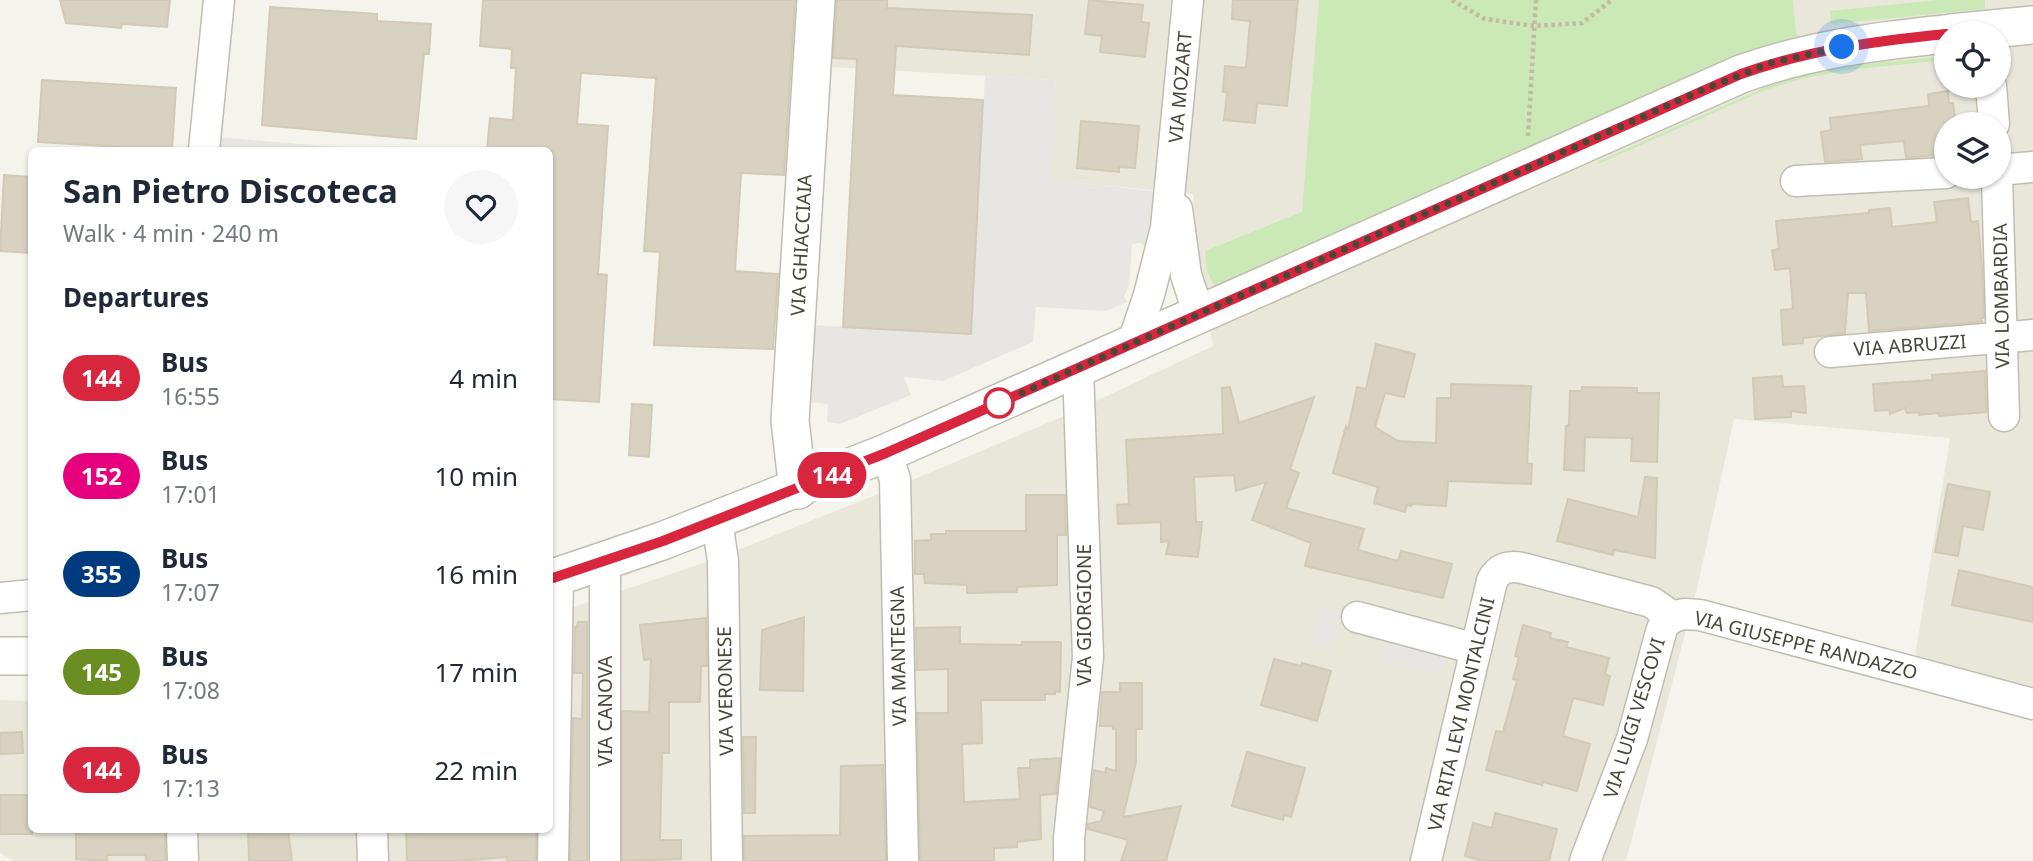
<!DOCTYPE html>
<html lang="en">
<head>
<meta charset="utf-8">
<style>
  :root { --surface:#fff; --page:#f6f6f7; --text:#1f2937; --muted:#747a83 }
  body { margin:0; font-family:"Noto Sans",sans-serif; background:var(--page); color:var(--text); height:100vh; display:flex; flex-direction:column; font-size:26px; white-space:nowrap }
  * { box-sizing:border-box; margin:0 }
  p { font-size:23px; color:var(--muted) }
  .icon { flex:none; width:38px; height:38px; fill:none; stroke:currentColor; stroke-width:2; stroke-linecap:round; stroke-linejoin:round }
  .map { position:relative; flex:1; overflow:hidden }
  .drawer { position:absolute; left:28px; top:147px; width:525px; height:686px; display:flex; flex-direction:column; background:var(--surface); border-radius:10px; box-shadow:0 2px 5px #0004 }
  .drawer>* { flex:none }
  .badge { padding:0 14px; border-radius:23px; font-size:24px; line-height:46px }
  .buttons { position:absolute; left:1934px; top:21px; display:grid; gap:14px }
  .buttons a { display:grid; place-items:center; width:77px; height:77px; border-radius:50%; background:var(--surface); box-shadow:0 2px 5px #0004; font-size:35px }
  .you { position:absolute; width:35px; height:35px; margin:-18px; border:5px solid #fff; border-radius:50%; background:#1a73e8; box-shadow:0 0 0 10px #1a73e833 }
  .map>.badge { position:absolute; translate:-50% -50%; box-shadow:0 0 0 4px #fff }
  h2 { padding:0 35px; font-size:26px; line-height:63px }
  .round { display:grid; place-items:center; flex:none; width:74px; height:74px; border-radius:37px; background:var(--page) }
  .head { display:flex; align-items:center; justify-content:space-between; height:119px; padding:0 35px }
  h1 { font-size:33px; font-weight:700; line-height:52px }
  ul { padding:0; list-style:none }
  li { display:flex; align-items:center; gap:21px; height:98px; padding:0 35px }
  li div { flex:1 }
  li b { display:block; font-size:26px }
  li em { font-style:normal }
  li .badge { min-width:77px; font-weight:700; text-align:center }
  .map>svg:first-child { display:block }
  .residential { fill:#e9e7da; fill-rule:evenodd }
  .green { fill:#cbe8b7 }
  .parking { fill:#e8e6e3 }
  .building { fill:#d7d2c2; stroke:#d2cab5; stroke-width:2 }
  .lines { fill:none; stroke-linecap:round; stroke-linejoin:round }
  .minor-casing { stroke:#c1bdaf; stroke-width:33 }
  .tertiary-casing { stroke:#c1bdaf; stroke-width:40 }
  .path { stroke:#c2bba0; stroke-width:4.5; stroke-dasharray:3.5 3.5; stroke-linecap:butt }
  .minor { stroke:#fff; stroke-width:30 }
  .tertiary { stroke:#fff; stroke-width:37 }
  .line-casing { stroke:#fff; stroke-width:16 }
  .line { stroke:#d7263d; stroke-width:10 }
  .walk { stroke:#4a463a; stroke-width:7; stroke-dasharray:0 12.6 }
  .stop-dot { fill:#fff; stroke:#d7263d; stroke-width:3.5 }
  .labels { text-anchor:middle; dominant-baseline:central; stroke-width:5; stroke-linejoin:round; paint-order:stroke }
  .street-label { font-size:19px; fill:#4a463a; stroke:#fff }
</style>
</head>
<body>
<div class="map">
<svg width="2033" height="861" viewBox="0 0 2033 861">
  <rect width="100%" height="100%" fill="#f5f4ec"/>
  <path class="residential" d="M816 0H2033V689L1915 657 1950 438 1734 419 1698 584 1626 861H14L0 853V700L31 701 32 830H550V615L712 560 886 491 1064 416 1213 346 1194 223 1193 194 1049 180 1056 80 812 66ZM1946 33H1998V86H1946ZM1946 124H1998V177H1946Z"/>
  <g class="green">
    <polygon points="1319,0 1793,0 1796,33 1800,39 1216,290 1207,271 1205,251 1302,212"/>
    <polygon points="1937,0 1985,0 1985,9 1831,24 1830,11"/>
    <polygon points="1946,56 1946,60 1848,70 1800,79 1765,90 1598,164 1597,162 1764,88 1800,75 1849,66"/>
  </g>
  <g class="parking">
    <polygon points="985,76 1056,80 1050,180 1154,191 1149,247 1140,243 1132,244 1129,286 1124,296 1127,302 1106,311 1036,307 1033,342 943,381 904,377 911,395 840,424 827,422 828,404 808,402 812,325 971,334"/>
    <polygon points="215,137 376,150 215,150"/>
    <polygon points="1321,606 1340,612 1329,649 1310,644"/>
    <polygon points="1388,637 1448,654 1442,675 1382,658"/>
  </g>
  <g class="building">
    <polygon points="60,0 170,0 167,27 122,24 121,28 66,23"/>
    <polygon points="483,0 795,0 784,175 741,173 735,271 778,274 773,349 654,345 660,252 644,251 656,78 581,73 577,124 608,126 598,274 607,275 599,402 550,399 550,150 487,150 490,118 513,120 516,68 511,68 512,49 480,46"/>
    <polygon points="837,0 887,0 887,8 1032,15 1029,55 896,46 893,95 983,100 971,334 843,327 857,59 833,58"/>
    <polygon points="1089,0 1143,5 1141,22 1149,23 1145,57 1100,52 1102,36 1085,34"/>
    <polygon points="1233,0 1298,0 1287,106 1257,103 1255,123 1224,120 1227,92 1223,92 1225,66 1246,68 1250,21 1232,19"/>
    <polygon points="270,7 377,14 377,21 431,24 429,54 424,54 416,139 262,125"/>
    <polygon points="42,80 176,88 172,150 38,142"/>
    <polygon points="1948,91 1949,103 1953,103 1956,124 1946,124 1946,154 1906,158 1904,141 1860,145 1862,159 1825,162 1821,132 1831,130 1830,118 1929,106 1928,94"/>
    <polygon points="1081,121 1139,126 1135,168 1119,167 1119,172 1077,168"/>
    <polygon points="4,175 32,177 32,253 0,251"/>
    <polygon points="1968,198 1971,222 1978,221 1982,268 1984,318 1981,318 1982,322 1869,331 1866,293 1848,293 1845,333 1803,338 1803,343 1783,345 1781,310 1793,309 1790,268 1775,270 1772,250 1779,249 1776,221 1869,213 1869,210 1890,208 1892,227 1937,222 1934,202"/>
    <polygon points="1376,344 1415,354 1404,397 1385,393 1375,427 1398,441 1436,443 1437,398 1451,398 1451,384 1531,386 1527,463 1532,464 1531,484 1448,481 1446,506 1411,504 1411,506 1407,505 1405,512 1374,503 1378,487 1333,473 1346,426 1348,430 1357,387 1366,389"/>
    <polygon points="1985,371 1986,412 1939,416 1939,413 1919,415 1919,412 1907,413 1905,408 1890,414 1889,410 1875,411 1873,384 1933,380 1932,375"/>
    <polygon points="1782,376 1783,387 1804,386 1806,413 1791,411 1791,417 1755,419 1753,378"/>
    <polygon points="1230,387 1239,423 1314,397 1290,469 1299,473 1286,508 1364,529 1358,550 1398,561 1401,551 1452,564 1443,598 1305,566 1311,543 1252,520 1266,482 1236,491 1234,475 1194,477 1196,522 1202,522 1198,557 1166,554 1169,541 1161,542 1161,522 1118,524 1117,505 1129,504 1126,440 1223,434 1222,388"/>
    <polygon points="1582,387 1637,388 1637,393 1659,393 1657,462 1631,461 1632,438 1585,437 1584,471 1564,470 1566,426 1569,425 1570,391 1582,391"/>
    <polygon points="632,404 652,405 649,457 629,455"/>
    <polygon points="1645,477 1657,478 1655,558 1614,550 1613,555 1557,541 1568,499 1638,517"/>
    <polygon points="1948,484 1990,492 1983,530 1963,526 1958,556 1935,552"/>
    <polygon points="1026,495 1065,495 1066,535 1057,535 1057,585 1017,587 1017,592 967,593 967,585 925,583 924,574 915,574 915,541 931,540 931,534 946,534 946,531 1026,531"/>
    <polygon points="1959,570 2033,587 2033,622 1952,605"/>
    <polygon points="804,617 803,691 760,690 762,630"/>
    <polygon points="706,618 707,666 701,666 700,702 669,702 669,753 662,753 660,840 681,840 681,859 622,861 622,711 649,712 651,659 644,660 640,625"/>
    <polygon points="578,622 587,622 587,861 570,861 573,718 582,719 583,673 574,673 575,627 577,627"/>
    <polygon points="1523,625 1551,633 1550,638 1568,642 1566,647 1609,658 1605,674 1610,676 1603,705 1573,698 1563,736 1590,744 1577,791 1543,782 1542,785 1486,770 1496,731 1503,732 1517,680 1513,679 1519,657 1515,656"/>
    <polygon points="960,627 960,644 1022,645 1022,642 1061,642 1060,692 1055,691 1055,694 1045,694 1045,700 981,700 982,743 962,744 964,802 1020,799 1018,768 1030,768 1030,760 1060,758 1056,794 1040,795 1041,839 1017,842 1017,847 994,848 994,861 920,861 917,713 948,713 948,669 917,670 916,628"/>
    <polygon points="1274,659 1301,666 1302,663 1331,671 1317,721 1261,705"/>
    <polygon points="1120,683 1142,683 1142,729 1136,729 1136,762 1123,817 1181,806 1166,861 1121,861 1128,840 1088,829 1088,824 1101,821 1104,811 1090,807 1094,770 1105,773 1106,768 1116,771 1116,729 1113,729 1113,726 1100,726 1102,692 1120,692"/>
    <polygon points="22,732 23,753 0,754 0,733"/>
    <polygon points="743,737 756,737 755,813 744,813"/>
    <polygon points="1247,752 1305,768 1291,817 1284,815 1283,820 1232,806"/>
    <polygon points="883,765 886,861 744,861 744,836 840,835 841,766"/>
    <rect x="0" y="795" width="32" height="39"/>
    <polygon points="1495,813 1557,829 1549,861 1483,861 1465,856 1473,823 1492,828"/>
    <polygon points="76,830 165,830 165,861 146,861 146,855 107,855 107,861 76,859"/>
    <polygon points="248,830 288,830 292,861 249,861"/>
    <polygon points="406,830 536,830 536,861 507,861 507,857 459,861 407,861"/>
  </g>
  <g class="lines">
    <defs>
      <g id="minor">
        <polyline points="1991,86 1994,124"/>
        <polyline points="204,150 219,0"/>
        <polyline points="1998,170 2033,167"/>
        <polyline points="1997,177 2004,416"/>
        <polyline points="1796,181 1946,173"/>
        <polyline points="1177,209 1186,275 1199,315"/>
        <polyline points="1132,345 1149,295 1166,228 1188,0"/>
        <polyline points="1830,352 2033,335"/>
        <polyline points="886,453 895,479 903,861"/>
        <polyline points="717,521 723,561 727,861"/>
        <polyline points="0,598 32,595"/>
        <polyline points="1357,617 1476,649"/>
        <polyline points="182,830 183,861"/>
        <polyline points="372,830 373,861"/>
        <polyline points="553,861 558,576"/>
        <polyline points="605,861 605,561"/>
        <polyline points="1069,861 1069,838 1088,657 1078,368"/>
        <path d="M1426 861 1492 581C1498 568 1509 565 1522 568L1651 602 1673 617 1684 614 1700 615 2033 704"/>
        <polyline points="1585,861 1632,739 1661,632 1664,624 1673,617"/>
      </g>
      <g id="tertiary">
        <polyline points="1951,33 2033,25"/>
        <polyline points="798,490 790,421 816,0"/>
        <path d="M550 579 662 541 886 453 1741 74C1808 50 1876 41 1946 34"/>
        <polyline points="0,656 32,656"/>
      </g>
    </defs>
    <use href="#minor" class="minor-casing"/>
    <use href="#tertiary" class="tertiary-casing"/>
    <g class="path">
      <polyline points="1452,0 1485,19 1534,26 1582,23 1612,0"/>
      <polyline points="1528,136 1536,0"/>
    </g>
    <use href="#minor" class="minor"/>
    <use href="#tertiary" class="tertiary"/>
  </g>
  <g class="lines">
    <defs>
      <path id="line" d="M550 579 663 541 886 453 1741 74C1808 50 1876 41 1946 34"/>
    </defs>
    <use href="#line" class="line-casing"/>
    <use href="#line" class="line"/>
    <polyline class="walk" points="999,403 1707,88 1771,63 1842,47"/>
  </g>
  <circle class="stop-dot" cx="999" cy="403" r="14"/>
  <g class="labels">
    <g class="street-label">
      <text transform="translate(1180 87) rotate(-85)">VIA MOZART</text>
      <text transform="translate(801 245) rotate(-87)">VIA GHIACCIAIA</text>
      <text transform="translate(2001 296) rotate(-91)">VIA LOMBARDIA</text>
      <text transform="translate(1910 345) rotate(-4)">VIA ABRUZZI</text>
      <text transform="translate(1084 615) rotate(-90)">VIA GIORGIONE</text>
      <text transform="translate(1806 645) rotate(14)">VIA GIUSEPPE RANDAZZO</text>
      <text transform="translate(898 656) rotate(-91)">VIA MANTEGNA</text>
      <text transform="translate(725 691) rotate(-91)">VIA VERONESE</text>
      <text transform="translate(605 711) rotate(-90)">VIA CANOVA</text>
      <text transform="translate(1461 714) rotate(-77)">VIA RITA LEVI MONTALCINI</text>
      <text transform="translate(1634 718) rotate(-73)">VIA LUIGI VESCOVI</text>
    </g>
  </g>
</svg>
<div class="buttons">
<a><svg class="icon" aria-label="locate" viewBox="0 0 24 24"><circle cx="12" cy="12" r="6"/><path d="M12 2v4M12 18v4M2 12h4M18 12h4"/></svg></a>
<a><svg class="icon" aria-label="layers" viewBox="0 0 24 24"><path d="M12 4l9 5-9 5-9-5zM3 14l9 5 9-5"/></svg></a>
</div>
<div class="you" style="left:1842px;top:47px"></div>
<b class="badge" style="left:832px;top:475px;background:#d7263d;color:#fff">144</b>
<section class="drawer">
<div class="head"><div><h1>San Pietro Discoteca</h1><p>Walk · 4 min · 240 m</p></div><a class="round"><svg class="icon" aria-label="heart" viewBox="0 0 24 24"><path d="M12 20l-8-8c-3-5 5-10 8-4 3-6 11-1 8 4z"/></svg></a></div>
<h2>Departures</h2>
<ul>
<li><span class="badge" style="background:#d7263d;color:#fff">144</span><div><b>Bus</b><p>16:55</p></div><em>4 min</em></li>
<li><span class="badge" style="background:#e6007e;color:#fff">152</span><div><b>Bus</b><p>17:01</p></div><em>10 min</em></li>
<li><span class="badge" style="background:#003b80;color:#fff">355</span><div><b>Bus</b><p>17:07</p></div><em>16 min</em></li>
<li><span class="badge" style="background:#6b8e23;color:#fff">145</span><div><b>Bus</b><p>17:08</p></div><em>17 min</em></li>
<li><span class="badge" style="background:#d7263d;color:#fff">144</span><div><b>Bus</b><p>17:13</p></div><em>22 min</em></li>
</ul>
</section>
</div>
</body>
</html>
